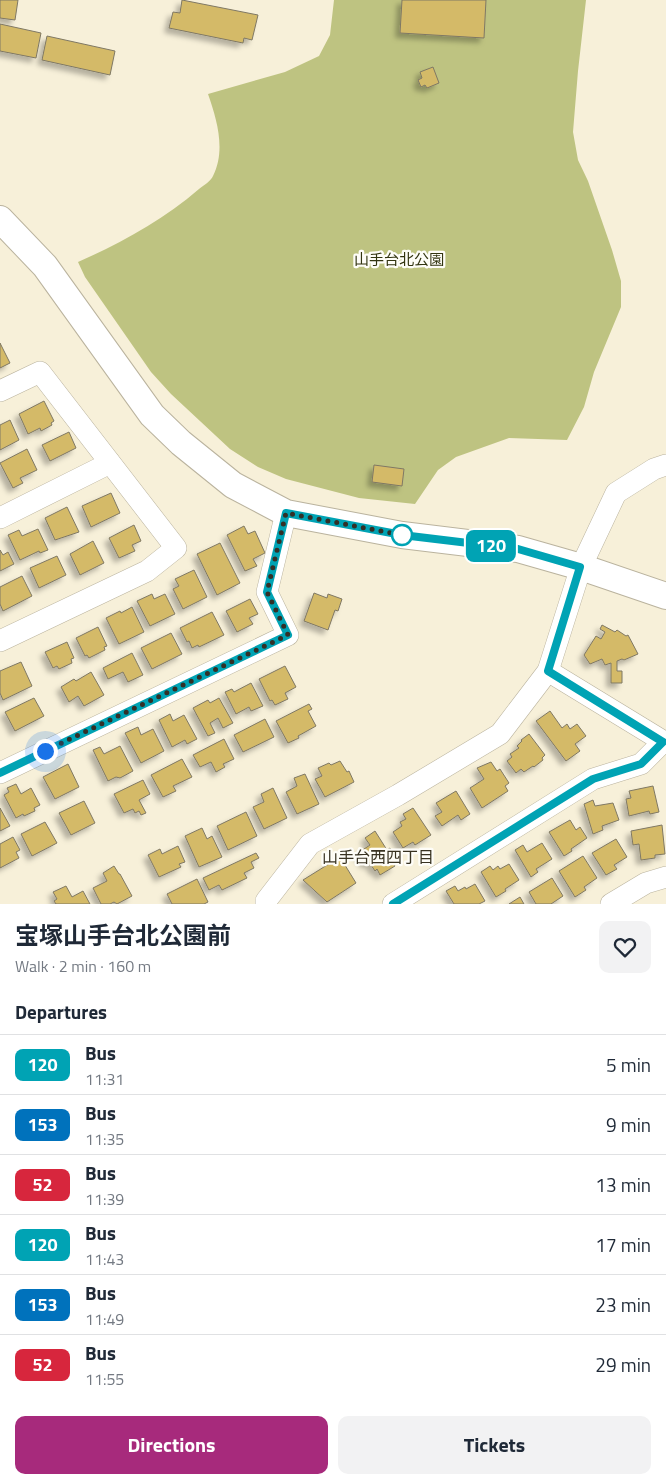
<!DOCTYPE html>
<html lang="en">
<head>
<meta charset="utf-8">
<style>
  :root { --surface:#fff; --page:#f2f2f3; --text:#1f2937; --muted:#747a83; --line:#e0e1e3; --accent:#a72a7c }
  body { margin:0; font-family:"Titillium Web","Noto Sans JP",sans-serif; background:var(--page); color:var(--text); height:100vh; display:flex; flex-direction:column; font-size:19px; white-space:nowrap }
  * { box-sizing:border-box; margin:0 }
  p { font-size:16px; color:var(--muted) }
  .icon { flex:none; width:28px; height:28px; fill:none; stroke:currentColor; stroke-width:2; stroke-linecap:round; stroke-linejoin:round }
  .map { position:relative; height:904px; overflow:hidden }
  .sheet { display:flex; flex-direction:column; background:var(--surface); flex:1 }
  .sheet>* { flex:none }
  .badge { padding:0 10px; border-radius:8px; font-size:18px; line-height:32px }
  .you { position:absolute; width:25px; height:25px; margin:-12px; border:4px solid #fff; border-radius:50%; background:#1a73e8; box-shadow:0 0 0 8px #1a73e833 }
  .map>.badge { position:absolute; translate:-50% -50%; box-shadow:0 0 0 2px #fff }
  h2 { padding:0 15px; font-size:19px; line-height:45px }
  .round { display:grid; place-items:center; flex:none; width:52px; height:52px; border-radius:10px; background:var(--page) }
  .headline { display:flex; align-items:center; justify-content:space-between; height:85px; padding:0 15px }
  h1 { font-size:24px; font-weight:700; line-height:38px }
  .cta { display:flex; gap:10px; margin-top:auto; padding:10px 15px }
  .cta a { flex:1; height:58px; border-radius:10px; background:var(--accent); color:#fff; font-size:20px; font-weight:700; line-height:58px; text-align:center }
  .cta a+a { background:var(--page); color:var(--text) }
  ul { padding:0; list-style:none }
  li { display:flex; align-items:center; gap:15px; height:60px; padding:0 15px; border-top:1px solid var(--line) }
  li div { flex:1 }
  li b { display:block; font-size:19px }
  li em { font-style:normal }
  li .badge { min-width:55px; font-weight:700; text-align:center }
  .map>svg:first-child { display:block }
  .green { fill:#bec381 }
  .building { fill:#d4ba68; stroke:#7f7864; filter:url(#shadow) }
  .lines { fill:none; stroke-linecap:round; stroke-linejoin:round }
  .minor-casing { stroke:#bab39e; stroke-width:22 }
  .tertiary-casing { stroke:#bab39e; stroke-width:28 }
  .minor { stroke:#fff; stroke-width:21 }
  .tertiary { stroke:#fff; stroke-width:26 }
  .line-casing { stroke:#fff; stroke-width:11 }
  .line { stroke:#00a3b4; stroke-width:8 }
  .walk { stroke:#333027; stroke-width:5; stroke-dasharray:0 9 }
  .stop-dot { fill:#fff; stroke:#00a3b4; stroke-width:2.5 }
  .labels { text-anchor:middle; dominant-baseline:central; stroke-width:4.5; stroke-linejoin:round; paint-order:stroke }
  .park-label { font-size:15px; fill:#333511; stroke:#fefdf8 }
  .neighbourhood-label { font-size:16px; fill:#383221; stroke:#fefdf8 }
</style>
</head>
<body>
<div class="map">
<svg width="666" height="904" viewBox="0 0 666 904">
  <defs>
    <filter id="shadow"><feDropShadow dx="-4.5" dy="4.5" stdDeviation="2.5" flood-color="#0004"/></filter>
  </defs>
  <rect width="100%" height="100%" fill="#f7f0d9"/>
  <path class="green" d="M334 0H586L578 71 573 132 578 160 588 181 612 250 621 281V307L594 372 584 407 567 440 509 438 456 457 438 470 415 504 359 498 286 479 258 467 230 449 171 394 151 372 85 277 78 262C121 243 163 220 199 189 204 185 211 181 213 176 226 150 217 120 208 94L285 72 319 56 330 35Z"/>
  <g class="building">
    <polygon points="0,0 18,0 15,20 0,18"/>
    <polygon points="182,0 258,15 252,40 244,38 243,43 169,28 173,12 180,13"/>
    <polygon points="402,0 486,0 484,38 400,33"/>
    <polygon points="0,24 41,33 36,58 0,51"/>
    <polygon points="47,36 115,51 110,75 42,60"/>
    <polygon points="433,67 439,83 427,88 425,85 421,87 418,80 422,78 420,72"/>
    <polygon points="0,343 10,363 0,368"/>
    <polygon points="44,401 54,421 51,423 52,425 41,431 40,428 28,434 19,414"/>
    <polygon points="10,420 19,440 0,450 0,425"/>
    <polygon points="69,432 76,448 50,461 42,445"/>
    <polygon points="27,449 37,470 20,478 23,483 13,488 0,463"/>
    <polygon points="374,465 404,469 402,486 372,482"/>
    <polygon points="111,493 120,513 91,527 82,506"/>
    <polygon points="67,507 79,532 55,540 45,518"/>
    <polygon points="134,525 141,541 132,545 135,551 119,558 109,538"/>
    <polygon points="244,526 248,534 255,531 265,553 253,559 257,566 245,571 227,535"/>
    <polygon points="38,529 48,550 40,553 39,551 20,560 8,535 19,530 22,536"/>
    <polygon points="93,541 104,563 80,575 70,554"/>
    <polygon points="220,543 240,583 217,595 197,554"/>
    <polygon points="0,550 3,555 8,552 14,564 0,571"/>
    <polygon points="57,556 66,575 39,588 30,568"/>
    <polygon points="194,570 207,597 183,609 173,589 179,586 175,579"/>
    <polygon points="22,576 32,596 3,611 0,604 0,587"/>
    <polygon points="314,593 327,598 328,594 342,599 338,611 335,610 328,630 304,621"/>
    <polygon points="152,594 154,599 165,594 175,614 150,626 137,601"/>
    <polygon points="250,599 258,614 249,618 253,624 237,632 226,611"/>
    <polygon points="132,607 144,632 119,644 106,618 120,611 121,613"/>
    <polygon points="212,612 224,635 199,647 198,645 192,648 189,641 187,642 180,628"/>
    <polygon points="602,625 615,632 617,630 626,636 628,635 638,654 624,660 622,659 617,661 617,671 622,671 622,683 611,683 611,663 605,665 602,659 590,664 584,655 596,636 601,639 605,632 600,629"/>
    <polygon points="98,627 107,646 104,647 105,650 89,658 87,655 85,656 76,638"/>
    <polygon points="171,633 182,654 152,669 141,648"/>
    <polygon points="67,642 74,658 71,659 72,663 59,669 57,666 53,668 45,652"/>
    <polygon points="132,653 143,675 128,682 123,672 108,679 103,668"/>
    <polygon points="21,662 32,686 3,700 0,693 0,671"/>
    <polygon points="285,666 296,687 285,693 288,699 275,705 272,700 270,701 259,679"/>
    <polygon points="91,672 104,695 84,706 78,696 69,702 61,687 74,679 76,681"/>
    <polygon points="251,683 263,706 251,711 249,707 236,714 225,692 232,689 234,692"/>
    <polygon points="34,698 44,716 15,731 5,712"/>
    <polygon points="219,698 233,723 223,728 218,718 210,723 215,733 208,736 193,708 208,700 210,703"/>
    <polygon points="309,704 312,709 308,711 316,726 298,736 299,738 288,743 276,721"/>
    <polygon points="550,711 562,728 567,724 570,729 577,724 586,736 575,744 580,751 566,761 536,721"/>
    <polygon points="170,714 173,721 184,715 197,739 187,744 185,740 172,747 159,720"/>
    <polygon points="265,719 274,737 243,752 234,735"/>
    <polygon points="138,727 141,735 153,729 164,751 141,763 125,733"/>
    <polygon points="529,734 545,755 542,758 543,760 534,767 533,766 524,772 521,769 516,773 507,761 512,757 510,754 519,748 517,746 522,741 521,740"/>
    <polygon points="224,739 234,759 223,764 225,767 216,772 211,762 200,767 193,755"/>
    <polygon points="120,746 133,771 120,778 116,777 108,781 93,750 100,747 104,754"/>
    <polygon points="182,759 192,777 173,786 176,791 163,797 151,775"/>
    <polygon points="340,761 347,772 349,771 354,782 325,797 315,779 322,776 318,768 329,763 331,765"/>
    <polygon points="491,762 497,771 500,769 509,783 505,786 508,791 482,808 470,788 484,779 477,768"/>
    <polygon points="68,764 79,787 55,799 43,777"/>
    <polygon points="305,774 319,804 297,814 286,792 297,786 294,778"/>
    <polygon points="143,780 150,794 139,800 146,813 141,815 139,811 135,813 133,809 124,813 114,794"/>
    <polygon points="16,784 21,794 31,788 40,805 34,808 35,811 24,816 23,814 16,818 4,795 9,792 7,788"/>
    <polygon points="653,786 659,812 650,814 649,811 629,816 626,799 631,798 629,791"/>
    <polygon points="273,788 287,818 264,829 253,807 264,802 261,794"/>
    <polygon points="456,791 470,814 461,820 458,815 442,826 435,816 442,812 436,803"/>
    <polygon points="593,800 595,806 613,803 619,820 602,826 603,830 593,834 584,804"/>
    <polygon points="84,801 95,823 71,835 59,813"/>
    <polygon points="0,808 10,826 0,831"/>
    <polygon points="413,808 431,835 415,845 413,842 403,848 393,832 402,826 400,822 406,819 403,814"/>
    <polygon points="246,812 257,836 228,850 217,826"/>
    <polygon points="570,820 576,830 580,827 587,838 571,849 572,851 564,856 549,832"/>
    <polygon points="45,822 57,843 32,856 21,834"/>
    <polygon points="662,825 665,854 655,855 655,858 641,860 639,844 633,845 631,831"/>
    <polygon points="202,828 207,839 212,836 222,857 199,867 185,836"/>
    <polygon points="375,831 387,850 390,848 396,857 391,860 395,866 380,875 377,869 375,871 369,862 366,864 358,853 370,845 365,838"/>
    <polygon points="13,837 20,850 16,852 19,858 0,868 0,844"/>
    <polygon points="616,839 627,857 614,865 617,869 606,875 592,853"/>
    <polygon points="542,843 552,859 536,869 538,872 531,877 515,850 523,845 527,852"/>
    <polygon points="178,846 185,862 179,864 181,867 159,877 148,855 160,849 162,854"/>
    <polygon points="256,853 259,858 251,862 254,868 244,873 247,878 222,890 219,885 209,890 203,878"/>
    <polygon points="583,856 597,878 584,887 586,890 575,897 559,871"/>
    <polygon points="340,857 356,883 327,902 303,880"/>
    <polygon points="509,864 519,880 505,889 506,891 496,897 481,872 490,866 493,870 498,866 500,869"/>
    <polygon points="114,866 119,874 120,874 132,896 117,904 114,902 110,904 101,904 93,888 107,881 103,873"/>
    <polygon points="552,878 563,896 551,904 536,904 529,892"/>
    <polygon points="197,879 208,902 204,904 172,904 167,894"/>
    <polygon points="475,884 485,901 479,904 454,904 446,891 455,886 458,891 465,887 466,889"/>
    <polygon points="66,886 72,897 83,891 90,904 56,904 54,901 57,899 53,892"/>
    <polygon points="520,897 524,904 509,904"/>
  </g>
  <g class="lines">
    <defs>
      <g id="minor">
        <polyline points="0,391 40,372 176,548 147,571 0,641"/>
        <polyline points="0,518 110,463"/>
        <polyline points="548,671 666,743"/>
        <polyline points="0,773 288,635 267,592 286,513"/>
        <polyline points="266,904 266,901 310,844 398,795 500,734 548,671 581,567 616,493 654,469 666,465"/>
        <polyline points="393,904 593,779 641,764 663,742"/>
        <polyline points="611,904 646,883 666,877"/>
      </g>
      <polyline id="tertiary" points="0,219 45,266 152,415 181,443 233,485 286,513 402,535 518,549 581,567 666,596"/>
    </defs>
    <use href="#minor" class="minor-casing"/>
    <use href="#tertiary" class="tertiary-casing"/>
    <use href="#minor" class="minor"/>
    <use href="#tertiary" class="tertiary"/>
  </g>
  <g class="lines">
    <defs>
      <polyline id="line" points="0,773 288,635 267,592 286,513 402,535 518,549 580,567 548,671 663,742 641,764 593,779 393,904"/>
    </defs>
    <use href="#line" class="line-casing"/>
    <use href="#line" class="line"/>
    <polyline class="walk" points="45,751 288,635 267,592 286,513 402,535"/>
  </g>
  <circle class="stop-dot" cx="402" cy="535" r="10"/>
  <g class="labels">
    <g class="park-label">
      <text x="399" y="259">山手台北公園</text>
    </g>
    <g class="neighbourhood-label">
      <text x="378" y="857">山手台西四丁目</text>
    </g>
  </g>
</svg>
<div class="you" style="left:45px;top:751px"></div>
<b class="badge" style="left:491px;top:546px;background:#00a3b4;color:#fff">120</b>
</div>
<section class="sheet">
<div class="headline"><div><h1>宝塚山手台北公園前</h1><p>Walk · 2 min · 160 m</p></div><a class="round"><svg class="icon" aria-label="heart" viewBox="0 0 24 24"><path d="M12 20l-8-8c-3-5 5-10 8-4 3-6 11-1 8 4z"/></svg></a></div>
<h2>Departures</h2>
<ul>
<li><span class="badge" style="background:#00a3b4;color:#fff">120</span><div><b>Bus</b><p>11:31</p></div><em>5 min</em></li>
<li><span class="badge" style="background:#0072bc;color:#fff">153</span><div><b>Bus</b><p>11:35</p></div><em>9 min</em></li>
<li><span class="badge" style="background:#d7263d;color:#fff">52</span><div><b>Bus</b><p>11:39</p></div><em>13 min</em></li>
<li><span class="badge" style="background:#00a3b4;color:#fff">120</span><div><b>Bus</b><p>11:43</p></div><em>17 min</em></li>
<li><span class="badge" style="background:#0072bc;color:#fff">153</span><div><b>Bus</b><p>11:49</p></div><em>23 min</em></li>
<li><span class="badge" style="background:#d7263d;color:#fff">52</span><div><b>Bus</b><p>11:55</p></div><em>29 min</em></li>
</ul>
<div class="cta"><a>Directions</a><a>Tickets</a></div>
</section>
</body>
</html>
